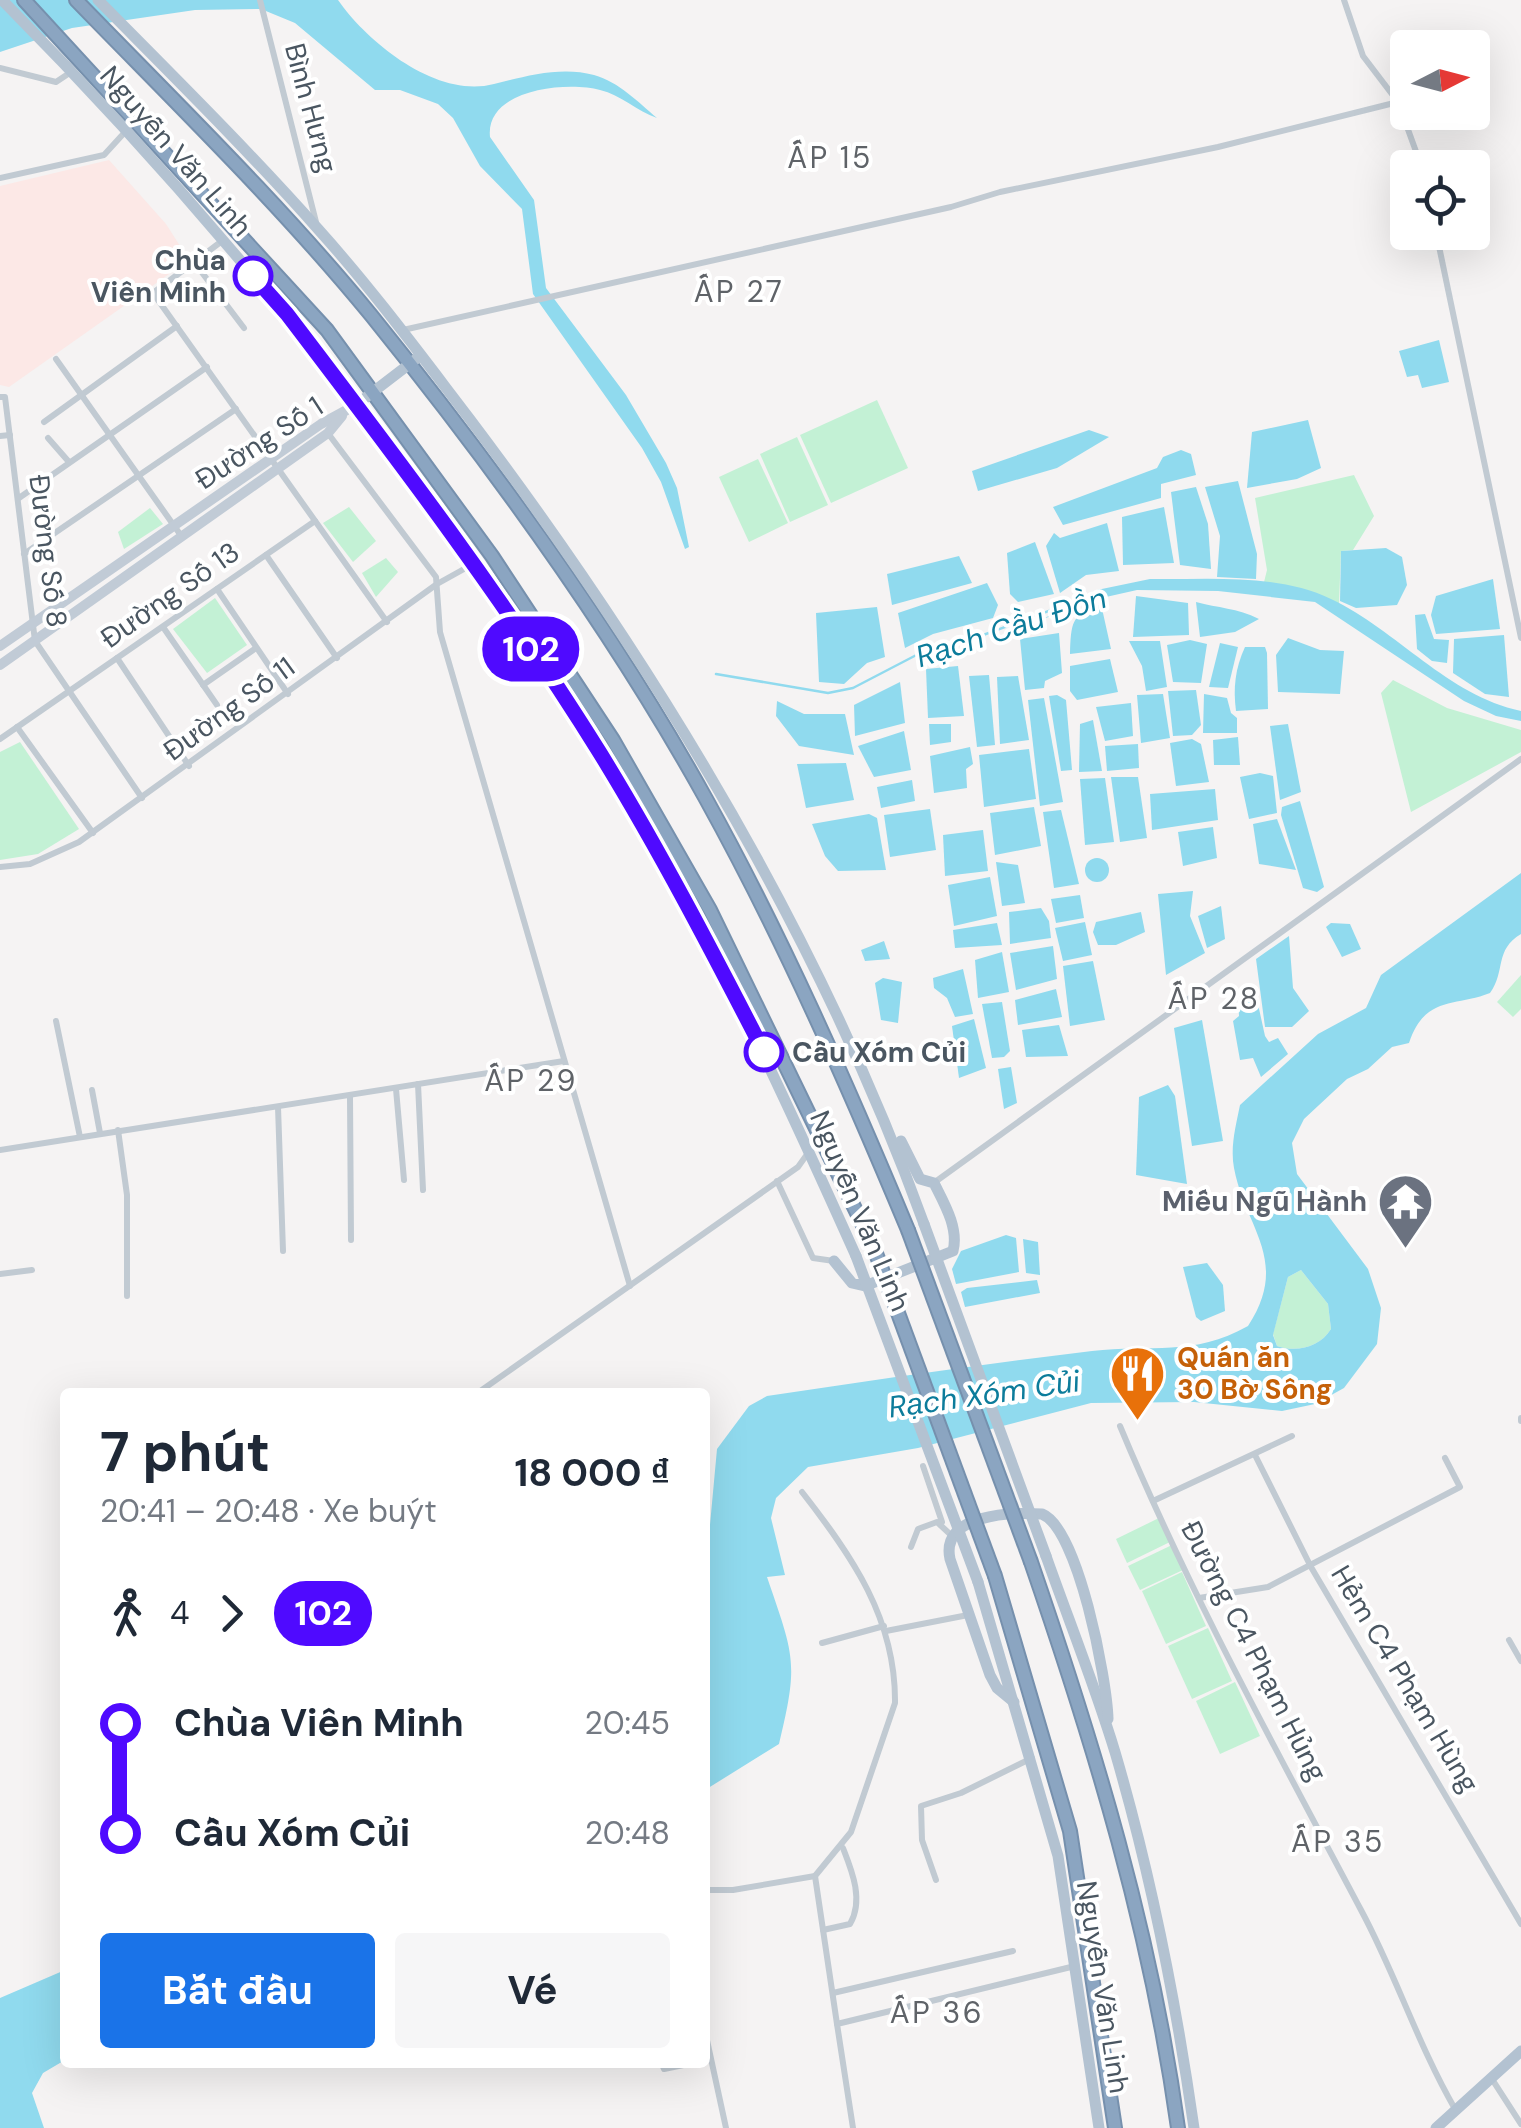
<!DOCTYPE html>
<html lang="vi">
<head>
<meta charset="utf-8">
<style>
  :root { --surface:#fff; --page:#f6f6f7; --text:#1f2937; --muted:#747a83; --accent:#1a73e8 }
  body { margin:0; font-family:"DM Sans",sans-serif; background:var(--page); color:var(--text); height:100vh; display:flex; flex-direction:column; font-size:38px; white-space:nowrap }
  * { box-sizing:border-box; margin:0 }
  p { font-size:32px; color:var(--muted) }
  .icon { flex:none; width:55px; height:55px; fill:none; stroke:currentColor; stroke-width:2; stroke-linecap:round; stroke-linejoin:round }
  .map { position:relative; flex:1; overflow:hidden }
  .drawer { position:absolute; left:60px; top:1388px; width:650px; height:680px; display:flex; flex-direction:column; background:var(--surface); border-radius:10px; box-shadow:0 10px 40px #0002 }
  .drawer>* { flex:none }
  .badge { padding:0 20px; border-radius:32px; font-size:35px; line-height:65px }
  .needle { width:65px; rotate:84deg }
  .tools { position:absolute; left:1390px; top:30px; display:grid; gap:20px }
  .tools a { display:grid; place-items:center; width:100px; height:100px; border-radius:10px; background:var(--surface); box-shadow:0 10px 40px #0002; font-size:50px }
  .map>.badge { position:absolute; translate:-50% -50%; box-shadow:0 0 0 5px #fff }
  .legs { display:flex; align-items:center; gap:15px; height:110px; padding:0 40px; font-size:32px }
  .legs p { margin-inline-start:auto }
  .head { display:flex; align-items:center; justify-content:space-between; height:170px; padding:0 40px }
  h1 { font-size:55px; font-weight:700; line-height:75px }
  .button { display:flex; gap:20px; margin-top:auto; padding:20px 40px }
  .button a { flex:1; height:115px; border-radius:10px; background:var(--accent); color:#fff; font-size:40px; font-weight:700; line-height:115px; text-align:center }
  .button a+a { background:var(--page); color:var(--text) }
  ul { padding:0 40px; list-style:none }
  li { display:flex; align-items:center; gap:35px; height:110px; font-size:38px }
  li i { display:grid; place-items:center; width:15px; height:100%; margin:0 12px; background:currentColor }
  li i::after { content:''; width:25px; height:25px; margin:-12px; border:8px solid; border-radius:50%; background:var(--surface) }
  li p { margin-inline-start:auto }
  li:first-child i { background:linear-gradient(#0000 50%,currentColor 0) }
  li:last-child i { background:linear-gradient(currentColor 50%,#0000 0) }
  .map>svg:first-child { display:block }
  .medical { fill:#fce8e6 }
  .green { fill:#c3f1d5 }
  .water { fill:#90daee; fill-rule:evenodd }
  .lines { fill:none; stroke-linecap:round; stroke-linejoin:round }
  .stream { stroke:#90daee; stroke-width:2.5 }
  .highway-casing { stroke:#7690ad; stroke-width:16 }
  .street { stroke:#c1cad2; stroke-width:6 }
  .secondary { stroke:#c1cbd6; stroke-width:10 }
  .primary { stroke:#b3c2d1; stroke-width:11 }
  .highway { stroke:#8ba5c1; stroke-width:12 }
  .highway-bridge-casing { stroke:#7690ad; stroke-width:16; stroke-linecap:butt }
  .primary-bridge { stroke:#b3c2d1; stroke-width:11 }
  .highway-bridge { stroke:#8ba5c1; stroke-width:12 }
  .line-1-casing { stroke:#fff; stroke-width:22 }
  .line-1 { stroke:#4f0aff; stroke-width:15 }
  .stop-1-dot { fill:#fff; stroke:#4f0aff; stroke-width:5 }
  .labels { text-anchor:middle; dominant-baseline:central; stroke-width:8; stroke-linejoin:round; paint-order:stroke }
  .street-label { font-size:28px; fill:#4a5661; stroke:#fff }
  .stop-label { font-size:28px; font-weight:bold; fill:#4a5661; stroke:#fff; text-anchor:end }
  .worship-label { font-size:28px; font-weight:bold; fill:#5b616d; stroke:#fff; text-anchor:end }
  .food-label { font-size:28px; font-weight:bold; fill:#c56008; stroke:#fff; text-anchor:start }
  .neighbourhood-label { font-size:30px; letter-spacing:2.5px; fill:#5f6368; stroke:#fff }
  .water-label { font-size:30px; font-style:italic; fill:#0c7c9b; stroke:#fff }
</style>
</head>
<body>
<div class="map">
<svg width="1521" height="2128" viewBox="0 0 1521 2128">
  <rect width="100%" height="100%" fill="#f5f3f3"/>
  <polygon class="medical" points="109,160 166,224 189,260 9,387 0,385 0,186"/>
  <g class="green">
    <polygon points="877,400 908,468 831,503 800,435"/>
    <polygon points="797,437 828,505 790,522 760,454"/>
    <polygon points="758,459 788,523 749,542 719,477"/>
    <polygon points="1354,475 1374,516 1353,550 1341,551 1339,604 1264,582 1267,570 1255,498"/>
    <polygon points="349,507 376,541 353,562 323,523"/>
    <polygon points="150,508 163,524 124,549 118,532"/>
    <polygon points="386,558 398,572 376,597 362,573"/>
    <polygon points="215,598 247,645 207,673 173,629"/>
    <polygon points="1393,680 1447,708 1521,730 1521,752 1411,812 1381,693"/>
    <polygon points="20,742 79,829 38,854 0,860 0,752"/>
    <polygon points="1521,975 1521,1009 1513,1017 1497,1002"/>
    <path d="M1301 1270 1328 1304 1331 1329C1320 1347 1297 1353 1277 1346L1273 1334 1288 1277Z"/>
    <polygon points="1159,1518 1170,1542 1127,1563 1116,1539"/>
    <polygon points="1172,1545 1183,1570 1140,1590 1128,1566"/>
    <polygon points="1182,1572 1206,1626 1166,1644 1142,1591"/>
    <polygon points="1208,1628 1232,1681 1192,1699 1168,1646"/>
    <polygon points="1235,1682 1260,1736 1220,1754 1196,1701"/>
  </g>
  <g class="water">
    <path d="M0 0H338C368 43 437 99 494 84 526 76 561 66 594 75 619 82 638 102 657 118 637 111 621 95 600 90 567 81 485 89 490 137L534 200 546 288 626 395 666 463 677 488 689 547 685 549 661 482 642 448 533 294 522 209 480 166 453 118 438 104 400 90H375L295 23 261 9 195 10 72 28 0 52Z"/>
    <polygon points="1439,340 1449,382 1422,388 1418,375 1407,377 1399,351"/>
    <polygon points="1308,420 1321,468 1297,479 1247,488 1252,432"/>
    <polygon points="1089,430 1109,437 1057,468 978,491 972,471"/>
    <polygon points="1181,450 1191,454 1196,475 1161,484 1161,498 1063,525 1053,507 1157,468 1163,457"/>
    <polygon points="1238,481 1257,554 1256,579 1217,577 1220,536 1205,487"/>
    <polygon points="1196,487 1208,524 1211,569 1180,565 1171,492"/>
    <polygon points="1164,507 1174,563 1123,565 1122,517"/>
    <polygon points="1107,523 1119,571 1086,575 1060,593 1046,546 1054,533 1060,538"/>
    <polygon points="1035,542 1054,594 1018,602 1010,594 1007,553"/>
    <polygon points="1386,548 1402,557 1407,585 1397,605 1356,608 1340,601 1341,551"/>
    <polygon points="959,556 972,583 892,605 887,574"/>
    <path d="M1150 579C1209 580 1277 573 1331 599 1398 631 1447 695 1521 711V721L1496 716 1464 701 1315 602 1218 591 1137 590 1097 599 1043 619 1097 590Z"/>
    <polygon points="1493,579 1500,629 1436,634 1431,615 1436,596"/>
    <polygon points="987,583 998,605 993,618 933,634 905,648 898,613"/>
    <polygon points="1136,596 1188,603 1189,635 1133,637"/>
    <path d="M1196 602C1218 608 1237 608 1259 619L1235 632 1200 637Z"/>
    <path d="M1101 604 1111 649 1070 654C1071 624 1071 613 1101 604Z"/>
    <polygon points="877,607 885,657 867,663 844,684 819,682 816,613"/>
    <polygon points="1425,614 1434,639 1449,640 1447,663 1432,661 1417,649 1415,615"/>
    <polygon points="1059,633 1062,673 1045,681 1044,688 1025,690 1020,639"/>
    <polygon points="1504,635 1509,697 1485,694 1453,673 1454,639"/>
    <polygon points="1288,638 1320,650 1344,651 1340,694 1278,692 1276,655"/>
    <polygon points="1190,640 1207,644 1201,683 1173,682 1167,645"/>
    <polygon points="1129,641 1160,641 1167,687 1146,691 1142,666"/>
    <polygon points="1220,643 1238,647 1228,688 1209,687"/>
    <path d="M1245 647H1265L1267 653 1268 709 1236 711C1233 688 1235 669 1245 647Z"/>
    <polygon points="1110,659 1118,692 1077,700 1070,691 1070,666"/>
    <polygon points="958,666 964,716 928,718 926,669"/>
    <polygon points="989,675 995,745 977,747 969,676"/>
    <polygon points="1018,676 1029,740 1000,744 997,677"/>
    <polygon points="900,682 905,723 855,736 854,705"/>
    <polygon points="1196,690 1201,725 1192,735 1173,736 1168,691"/>
    <polygon points="1163,694 1170,738 1141,743 1137,695"/>
    <polygon points="1204,694 1227,698 1231,713 1237,718 1237,733 1203,733"/>
    <polygon points="1057,695 1066,700 1072,770 1061,771 1049,696"/>
    <polygon points="1044,698 1063,802 1040,806 1028,700"/>
    <polygon points="777,701 804,714 845,714 854,755 799,746 776,716"/>
    <polygon points="1131,703 1133,736 1105,741 1096,707"/>
    <polygon points="1093,720 1102,771 1079,772 1080,724"/>
    <polygon points="929,724 951,724 951,742 930,745"/>
    <polygon points="1288,724 1301,792 1280,800 1270,726"/>
    <polygon points="904,731 911,770 874,777 858,746"/>
    <polygon points="1238,737 1240,765 1214,765 1213,740"/>
    <polygon points="1192,739 1201,744 1209,782 1176,786 1170,743"/>
    <polygon points="1138,744 1139,768 1107,771 1105,746"/>
    <polygon points="970,747 973,764 966,769 967,788 934,793 930,756"/>
    <polygon points="1029,749 1036,799 984,807 979,755"/>
    <polygon points="846,763 854,800 806,808 797,764"/>
    <polygon points="1260,773 1273,776 1277,813 1249,819 1240,777"/>
    <polygon points="1111,777 1138,777 1147,838 1120,842"/>
    <polygon points="1105,778 1114,842 1085,845 1080,779"/>
    <polygon points="912,780 915,801 881,808 877,787"/>
    <polygon points="1215,789 1218,820 1152,830 1150,794"/>
    <polygon points="1300,801 1324,887 1317,892 1303,888 1281,815 1282,807"/>
    <polygon points="1034,807 1041,846 995,855 990,813"/>
    <polygon points="930,809 936,850 890,857 884,815"/>
    <polygon points="1061,810 1079,884 1054,888 1043,812"/>
    <polygon points="869,814 877,818 886,870 838,871 825,856 812,824"/>
    <polygon points="1277,819 1296,870 1259,864 1253,824"/>
    <polygon points="1213,827 1217,858 1183,866 1178,832"/>
    <polygon points="983,830 988,871 945,876 943,835"/>
    <circle cx="1097" cy="870" r="12"/>
    <polygon points="996,862 1018,865 1025,903 1002,906"/>
    <path d="M1521 873V934C1494 950 1506 971 1490 993 1455 1007 1425 995 1409 1043L1392 1047 1368 1069 1347 1079 1304 1119 1292 1143 1297 1174 1368 1269 1381 1308 1377 1344 1344 1388 1315 1404 1282 1411 1194 1402 1091 1403 918 1448 808 1467 776 1498 771 1518 785 1575 767 1577C794 1656 799 1662 779 1744L705 1790 706 1568 717 1449 749 1406 767 1396C875 1380 983 1364 1092 1351 1151 1344 1193 1357 1248 1326 1291 1260 1245 1228 1234 1168 1230 1147 1236 1125 1240 1105L1318 1034 1366 1008 1381 975ZM1301 1270 1328 1304 1331 1329C1320 1347 1297 1353 1277 1346L1273 1335 1288 1277Z"/>
    <polygon points="990,877 997,916 954,926 948,885"/>
    <polygon points="1193,891 1190,916 1205,953 1166,975 1158,894"/>
    <polygon points="1080,895 1084,918 1056,923 1051,899"/>
    <polygon points="1221,906 1225,939 1207,948 1198,916"/>
    <polygon points="1041,908 1049,921 1051,938 1010,944 1009,912"/>
    <polygon points="1141,912 1145,932 1116,945 1098,945 1093,932 1096,922"/>
    <polygon points="1085,922 1092,955 1063,961 1055,928"/>
    <polygon points="997,923 1002,945 955,948 953,930"/>
    <polygon points="1331,923 1350,924 1361,949 1342,957 1326,927"/>
    <polygon points="1289,936 1293,988 1309,1011 1292,1027 1265,1027 1256,959"/>
    <polygon points="884,941 890,959 865,961 861,950"/>
    <polygon points="1053,946 1057,979 1016,990 1010,953"/>
    <polygon points="1002,952 1009,992 978,998 975,960"/>
    <polygon points="1093,961 1105,1020 1070,1026 1063,966"/>
    <polygon points="963,969 973,1014 955,1017 947,998 934,988 933,978"/>
    <polygon points="883,978 902,982 898,1023 881,1020 875,983"/>
    <polygon points="1056,989 1062,1017 1018,1025 1015,1000"/>
    <polygon points="1256,995 1265,1036 1269,1042 1278,1038 1288,1054 1261,1077 1253,1058 1240,1060 1233,1021 1239,1016 1238,1000"/>
    <polygon points="1002,1002 1010,1051 1004,1057 992,1058 982,1004"/>
    <polygon points="974,1019 986,1068 959,1078 952,1026"/>
    <polygon points="1202,1020 1223,1141 1192,1146 1174,1028"/>
    <polygon points="1059,1025 1068,1056 1026,1057 1022,1030"/>
    <polygon points="1011,1067 1017,1103 1004,1109 998,1069"/>
    <polygon points="1168,1085 1175,1096 1187,1184 1136,1175 1139,1097"/>
    <polygon points="1006,1235 1016,1238 1019,1272 956,1284 952,1269 961,1251"/>
    <polygon points="1023,1239 1038,1242 1040,1275 1026,1273"/>
    <polygon points="1207,1263 1223,1285 1225,1311 1201,1321 1196,1317 1183,1267"/>
    <polygon points="1037,1280 1040,1293 965,1307 961,1292 967,1288"/>
    <polygon points="65,1970 65,2060 43,2073 32,2093 44,2128 0,2128 0,1998"/>
  </g>
  <g class="lines">
    <polyline class="stream" points="716,674 828,693 853,688 926,650 975,638 1076,601"/>
    <defs>
      <g id="highway">
        <polyline points="24,0 327,330 492,556 613,740 710,910 874,1248"/>
        <path d="M76 0C176 103 280 204 371 315 493 466 612 629 706 799 783 938 847 1084 908 1230"/>
        <path d="M1031 1562C1095 1748 1151 1932 1178 2128"/>
        <polyline points="995,1576 1070,1831 1115,2128"/>
      </g>
    </defs>
    <use href="#highway" class="highway-casing"/>
    <g class="street">
      <polyline points="260,0 316,222"/>
      <polyline points="1344,0 1363,56 1398,102 1422,168"/>
      <polyline points="0,68 56,82 71,72"/>
      <polyline points="0,178 104,155 125,132"/>
      <polyline points="1436,232 1521,638"/>
      <polyline points="222,241 153,293 387,622"/>
      <polyline points="194,262 244,328"/>
      <polyline points="403,330 951,207 1000,192 1218,147 1398,102"/>
      <polyline points="56,359 182,537"/>
      <polyline points="0,397 5,397 35,641 142,798"/>
      <polyline points="44,422 177,326"/>
      <polyline points="327,432 436,577 440,632 630,1286"/>
      <polyline points="0,436 10,435"/>
      <polyline points="48,438 69,462"/>
      <polyline points="19,498 207,367"/>
      <polyline points="24,554 236,409"/>
      <polyline points="266,555 337,658"/>
      <polyline points="217,589 288,694"/>
      <polyline points="163,627 217,705"/>
      <polyline points="117,658 189,766"/>
      <polyline points="203,685 256,648"/>
      <polyline points="17,727 93,833"/>
      <polyline points="0,739 315,521"/>
      <polyline points="0,867 30,864 79,842 437,584 473,564"/>
      <polyline points="56,1021 80,1137"/>
      <polyline points="418,1084 423,1190"/>
      <polyline points="396,1089 404,1180"/>
      <polyline points="92,1090 100,1133"/>
      <polyline points="350,1097 351,1240"/>
      <polyline points="278,1107 283,1251"/>
      <polyline points="118,1130 127,1195 127,1296"/>
      <polyline points="0,1150 564,1061"/>
      <polyline points="777,1181 813,1258 834,1261"/>
      <polyline points="935,1182 1521,759"/>
      <polyline points="0,1274 32,1270"/>
      <polyline points="479,1392 798,1167 808,1153"/>
      <polyline points="1521,1418 1521,1421"/>
      <path d="M1120 1426C1189 1592 1277 1751 1361 1910 1396 1975 1418 2045 1455 2109"/>
      <polyline points="1255,1455 1311,1567 1521,1924"/>
      <polyline points="923,1466 942,1522"/>
      <path d="M802 1492C852 1556 896 1619 895 1703L851 1832 815 1876 837 2024"/>
      <polyline points="1153,1501 1292,1436"/>
      <polyline points="911,1547 918,1529 937,1522 951,1535"/>
      <polyline points="1199,1598 1268,1587 1460,1487 1445,1458"/>
      <polyline points="886,1631 968,1615"/>
      <polyline points="1509,1640 1521,1661"/>
      <polyline points="822,1643 884,1626"/>
      <polyline points="936,1880 922,1840 921,1806 961,1793 1032,1758"/>
      <polyline points="705,1890 733,1890 815,1876"/>
      <path d="M823 1930 850 1924C864 1900 852 1871 843 1848"/>
      <polyline points="833,1993 1013,1951"/>
      <polyline points="705,2031 726,2128"/>
      <polyline points="661,2062 664,2069 698,2062"/>
      <polyline points="1492,2079 1521,2124"/>
      <polyline points="853,2128 837,2024 1075,1966"/>
    </g>
    <g class="secondary">
      <polyline points="0,646 321,424 356,405"/>
      <polyline points="0,665 328,433 342,416"/>
    </g>
    <g class="primary">
      <path d="M2 0C227 227 428 480 598 750 699 910 779 1084 856 1256"/>
      <path d="M98 0C172 75 248 150 318 229 372 289 420 354 469 418 653 662 820 936 924 1224"/>
      <polyline points="356,405 416,359"/>
      <path d="M834 1261 852 1283 865 1286 953 1251C959 1228 944 1203 934 1183L920 1179 901 1141"/>
      <path d="M1046 1556C1069 1621 1095 1686 1115 1752 1151 1875 1176 2002 1194 2128"/>
      <polyline points="978,1582 1058,1856 1099,2128"/>
      <path d="M1014 1702 997 1688 990 1675 950 1559C940 1514 1011 1512 1042 1514 1078 1528 1107 1679 1108 1719"/>
      <polyline points="1436,2128 1521,2051"/>
    </g>
    <use href="#highway" class="highway"/>
    <defs>
      <g id="highway-bridge">
        <polyline points="908,1230 1031,1562"/>
        <polyline points="874,1248 995,1576"/>
      </g>
    </defs>
    <use href="#highway-bridge" class="highway-bridge-casing"/>
    <g class="primary-bridge">
      <polyline points="924,1224 1046,1556"/>
      <polyline points="856,1256 978,1582"/>
    </g>
    <use href="#highway-bridge" class="highway-bridge"/>
  </g>
  <g class="lines">
    <defs>
      <path id="line-1" d="M253 276 287 314C396 457 505 600 600 753 659 849 712 951 764 1052"/>
    </defs>
    <use href="#line-1" class="line-1-casing"/>
    <use href="#line-1" class="line-1"/>
  </g>
  <defs>
    <symbol id="temple-pin" viewBox="-11 -11 22 30"><path d="M0 17L-7.5 6A9.5 9.5 0 1 1 7.5 6Z" fill="#6b7280" stroke="#fff"/><path d="M0-6L5-2H3V0L6.5 2.5H4V6H1.5V3h-3V6H-4V2.5H-6.5L-3 0V-2H-5Z" fill="#fff"/></symbol>
    <symbol id="restaurant-pin" viewBox="-11 -11 22 30"><path d="M0 17L-7.5 6A9.5 9.5 0 1 1 7.5 6Z" fill="#e8710a" stroke="#fff"/><path d="M-5-6h1v4h1v-4h1v4h1v-4h1v5L-1.5 .5V6h-2V.5L-5-1ZM5-6V6H3V1.5H1.5Q1.5-4 5-6Z" fill="#fff"/></symbol>
  </defs>
  <g fill-rule="evenodd">
    <use href="#temple-pin" x="1374" y="1170" width="63" height="86"/>
    <use href="#restaurant-pin" x="1106" y="1342" width="63" height="86"/>
  </g>
  <g class="stop-1-dot">
    <circle cx="253" cy="276" r="18"/>
    <circle cx="764" cy="1052" r="18"/>
  </g>
  <g class="labels">
    <g class="street-label">
      <text transform="translate(311 108) rotate(75)">Bình Hưng</text>
      <text transform="translate(176 151) rotate(49)">Nguyễn Văn Linh</text>
      <text transform="translate(259 443) rotate(-33)">Đường Số 1</text>
      <text transform="translate(48 551) rotate(83)">Đường Số 8</text>
      <text transform="translate(170 595) rotate(-35)">Đường Số 13</text>
      <text transform="translate(229 709) rotate(-36)">Đường Số 11</text>
      <text transform="translate(860 1211) rotate(67)">Nguyễn Văn Linh</text>
      <text transform="translate(1254 1651) rotate(63)">Đường C4 Phạm Hủng</text>
      <text transform="translate(1405 1679) rotate(59)">Hẻm C4 Phạm Hùng</text>
      <text transform="translate(1103 1987) rotate(81)">Nguyễn Văn Linh</text>
    </g>
    <g class="stop-label">
      <text x="226" y="260">Chùa<tspan x="226" dy="32">Viên Minh</tspan></text>
      <text x="792" y="1052" text-anchor="start">Cầu Xóm Củi</text>
    </g>
    <g class="worship-label">
      <text x="1367" y="1201">Miếu Ngũ Hành</text>
    </g>
    <g class="food-label">
      <text x="1177" y="1357">Quán ăn<tspan x="1177" dy="32">30 Bờ Sông</tspan></text>
    </g>
    <g class="neighbourhood-label">
      <text x="830" y="157">ẤP 15</text>
      <text x="739" y="291">ẤP 27</text>
      <text x="1214" y="998">ẤP 28</text>
      <text x="531" y="1080">ẤP 29</text>
      <text x="1338" y="1841">ẤP 35</text>
      <text x="937" y="2012">ẤP 36</text>
    </g>
    <g class="water-label">
      <text transform="translate(1011 627) rotate(-18)">Rạch Cầu Đồn</text>
      <text transform="translate(984 1394) rotate(-8)">Rạch Xóm Củi</text>
    </g>
  </g>
</svg>
<div class="tools">
<a><svg class="needle" viewBox="-14 -14 28 28"><path d="M0-13l5 13h-10z" fill="#e53935"/><path d="M0 13l5-13h-10z" fill="#747a83"/></svg></a>
<a><svg class="icon" aria-label="locate" viewBox="0 0 24 24"><circle cx="12" cy="12" r="6"/><path d="M12 2v4M12 18v4M2 12h4M18 12h4"/></svg></a>
</div>
<b class="badge" style="left:531px;top:649px;background:#4f0aff;color:#fff">102</b>
<section class="drawer">
<div class="head"><div><h1>7 phút</h1><p>20:41 – 20:48 · Xe buýt</p></div><b>18 000 ₫</b></div>
<div class="legs"><svg class="icon" aria-label="walk" viewBox="0 0 24 24"><circle cx="13" cy="4" r="2"/><path d="M13 8l-2 6 4 7M11 14l-3 7M7 12l3-4h3l4 4"/></svg>4<svg class="icon" aria-label="forward" viewBox="0 0 24 24"><path d="M9 5l7 7-7 7"/></svg><b class="badge" style="background:#4f0aff;color:#fff">102</b></div>
<ul>
<li><i style="color:#4f0aff"></i><b>Chùa Viên Minh</b><p>20:45</p></li>
<li><i style="color:#4f0aff"></i><b>Cầu Xóm Củi</b><p>20:48</p></li>
</ul>
<div class="button"><a>Bắt đầu</a><a>Vé</a></div>
</section>
</div>
</body>
</html>
